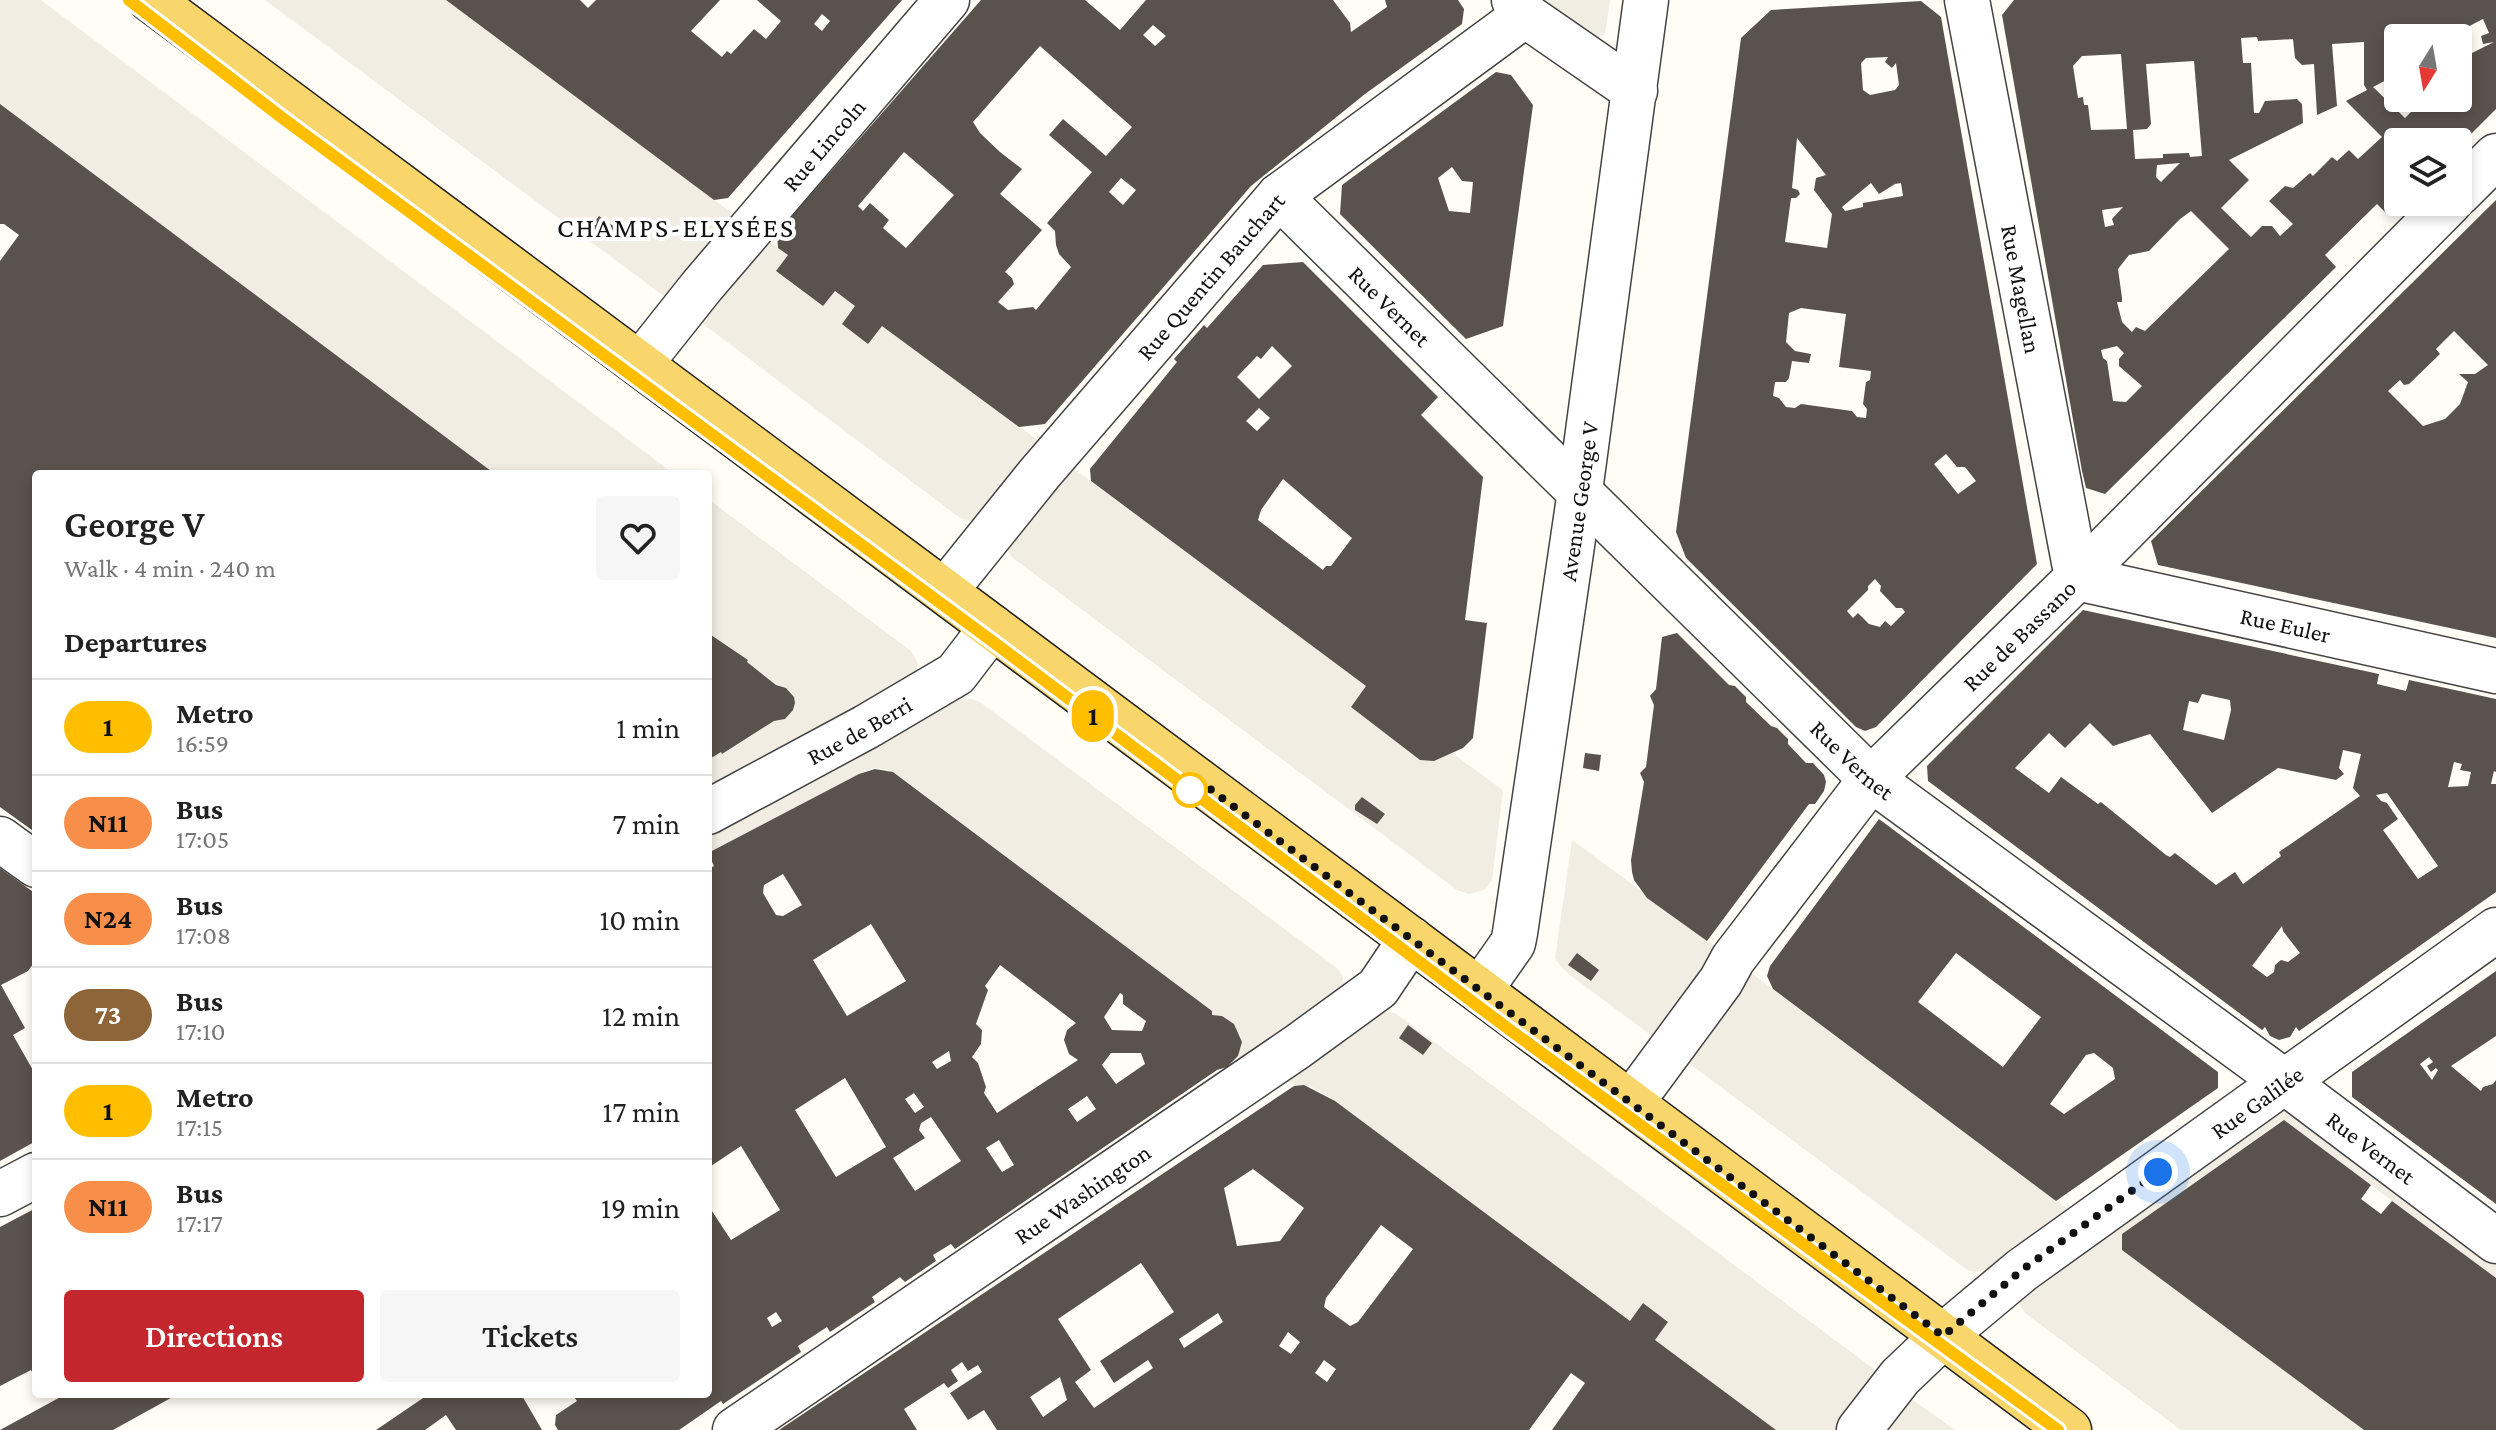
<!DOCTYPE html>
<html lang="en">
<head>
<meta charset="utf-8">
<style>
  :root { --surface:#fff; --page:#f6f6f6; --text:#222; --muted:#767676; --line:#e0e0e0; --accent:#c4262e }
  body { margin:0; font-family:"Crimson Pro",serif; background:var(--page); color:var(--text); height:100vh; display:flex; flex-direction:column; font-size:30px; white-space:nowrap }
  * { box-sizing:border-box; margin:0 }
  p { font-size:26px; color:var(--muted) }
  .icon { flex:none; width:44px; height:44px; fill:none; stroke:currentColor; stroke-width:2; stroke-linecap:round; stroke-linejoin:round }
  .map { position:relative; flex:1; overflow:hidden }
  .panel { position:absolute; left:32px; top:470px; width:680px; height:928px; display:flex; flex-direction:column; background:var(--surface); border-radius:8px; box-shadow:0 4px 12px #0003 }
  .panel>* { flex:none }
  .badge { padding:0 16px; border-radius:26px; font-size:28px; line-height:52px }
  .needle { width:52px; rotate:191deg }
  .buttons { position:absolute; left:2384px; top:24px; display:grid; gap:16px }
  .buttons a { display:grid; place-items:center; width:88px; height:88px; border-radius:8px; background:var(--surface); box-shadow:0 4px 12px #0003; font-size:40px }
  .you { position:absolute; width:40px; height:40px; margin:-20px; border:6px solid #fff; border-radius:50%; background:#1a73e8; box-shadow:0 0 0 12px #1a73e833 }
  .map>.badge { position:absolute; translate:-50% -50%; box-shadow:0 0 0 4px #fff }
  h2 { padding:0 32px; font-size:30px; line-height:72px }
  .round { display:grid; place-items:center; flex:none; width:84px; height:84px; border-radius:8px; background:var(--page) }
  .overview { display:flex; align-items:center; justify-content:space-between; height:136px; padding:0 32px }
  h1 { font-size:38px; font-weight:600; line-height:60px }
  .button { display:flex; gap:16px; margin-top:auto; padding:16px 32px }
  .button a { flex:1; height:92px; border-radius:8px; background:var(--accent); color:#fff; font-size:32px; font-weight:600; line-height:92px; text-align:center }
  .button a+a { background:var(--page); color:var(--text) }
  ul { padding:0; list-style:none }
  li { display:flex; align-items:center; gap:24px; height:96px; padding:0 32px; border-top:2px solid var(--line) }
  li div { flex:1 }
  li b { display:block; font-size:30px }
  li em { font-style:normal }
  li .badge { min-width:88px; font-weight:700; text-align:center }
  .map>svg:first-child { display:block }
  .plaza { fill:#f1ede2 }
  .building { fill:#5a524d; fill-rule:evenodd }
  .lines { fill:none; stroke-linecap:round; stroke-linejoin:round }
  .minor-casing { stroke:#444; stroke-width:47 }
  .major-casing { stroke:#222; stroke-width:47 }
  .minor { stroke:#fff; stroke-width:44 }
  .major { stroke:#f9d66b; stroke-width:44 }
  .line-casing { stroke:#fff; stroke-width:18 }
  .line { stroke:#ffbe00; stroke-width:12 }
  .walk { stroke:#111; stroke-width:8; stroke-dasharray:0 14.4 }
  .stop-dot { fill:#fff; stroke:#ffbe00; stroke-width:4 }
  .labels { text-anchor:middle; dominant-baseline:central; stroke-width:8; stroke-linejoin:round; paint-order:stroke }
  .street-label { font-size:24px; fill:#111; stroke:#fff }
  .quarter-label { font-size:28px; letter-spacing:2px; fill:#111; stroke:#fff }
</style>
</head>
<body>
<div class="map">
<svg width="2496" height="1430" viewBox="0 0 2496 1430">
  <rect width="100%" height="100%" fill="#fffdf5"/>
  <g class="plaza">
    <polygon points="0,0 41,0 674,474 495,474 0,104"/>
    <polygon points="265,0 446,0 744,222 665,297"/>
    <polygon points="1535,0 1610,0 1605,34 1597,39"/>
    <polygon points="761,235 788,255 776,272 823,306 835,291 1043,444 976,520 969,521 960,518 703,324 700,315"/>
    <polygon points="1065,462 1366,686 1351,707 1434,761 1452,753 1503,790 1492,880 1484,890 1469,894 1457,890 1013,558 1007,550 1006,539"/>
    <polygon points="708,499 911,651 918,663 914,674 708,790 708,760 721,752 723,754 774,721 785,719 793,710 795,703 794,697 786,688 776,685 747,662 748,660 708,633"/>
    <polygon points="972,699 980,702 1337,968 1342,975 1345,988 1248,1064 1238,1056 1241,1036 1234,1024 1222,1016 1212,1015 1184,990 902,778 886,769 875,768 861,773 708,853 708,835 959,700"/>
    <polygon points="1572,840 1648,896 2073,1213 2011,1261 1976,1272 1967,1270 1570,975 1562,968 1555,958"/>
    <polygon points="1375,1010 1395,1013 1874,1369 1878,1377 1843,1430 1776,1430 1655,1340 1668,1322 1644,1304 1630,1321 1328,1096 1308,1085 1294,1086 1279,1075"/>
    <polygon points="2281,1108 2289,1109 2496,1264 2496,1278 2283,1120 2123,1234 2122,1249 2364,1430 2181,1430 2025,1313 2020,1305 2021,1295"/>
    <polygon points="1907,1398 1913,1400 1955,1430 1874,1430"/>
  </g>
  <g class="building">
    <path d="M446 0H580L588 8 596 0H720L691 31 722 57 727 51 731 54 754 29 766 39 781 21 757 0H902L728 198 714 200ZM822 14 830 21 822 31 814 24Z"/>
    <path d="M981 0H1085L1120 30 1146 0H1333L1350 23 1351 32 1387 7 1385 0H1458L1464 9 1462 24 1365 94 1251 186 1045 424 1019 427 882 326 868 344 842 324 855 306 835 291 823 306 776 271 788 255 778 248 777 233ZM1153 25 1166 36 1155 46 1143 35ZM1040 46 1132 127 1106 156 1063 119 1049 135 1092 172 1047 223 1055 231 1056 245 1059 254 1071 267 1036 310 1033 307 1008 310 998 302 1014 284 1012 278 1005 272 1042 230 1000 194 1022 169 1000 152 980 133 973 122ZM904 152 954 195 906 248 883 228 889 220 870 203 863 211 858 206ZM1121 178 1136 190 1123 205 1109 192Z"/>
    <path d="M2014 0H2496V109L2458 147V142H2398V202H2401L2388 215 2377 204 2325 255 2336 267 2105 494 2086 488 2082 471 2002 15ZM2483 19 2489 33 2481 36 2483 44 2494 42 2458 60V98H2425L2405 118 2373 87 2398 74V38H2446ZM2257 37 2258 41 2293 39 2295 58 2302 65 2314 64 2317 115 2337 106 2332 44 2364 42V85L2367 90 2346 101 2382 137 2358 159 2349 150 2337 161 2332 157 2313 176 2310 173 2293 188 2285 186 2269 201 2293 224 2280 236 2272 226H2262L2251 237 2221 208 2249 180 2229 160 2303 123 2302 104 2297 99 2265 101 2259 113H2254L2251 63H2243L2241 38ZM2121 54 2127 129 2091 130 2088 105H2084L2083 97 2078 98 2073 66 2082 56ZM2194 61 2202 156 2190 157 2189 153 2163 154V158L2135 159 2133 130 2147 129 2151 124 2146 64ZM2180 163 2161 182 2156 177 2157 165ZM2123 207 2112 219 2114 225 2105 227 2102 210ZM2191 211 2229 249 2145 331 2136 327 2132 332 2122 322 2117 302H2122V298L2118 269 2129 255 2149 251 2180 219ZM2117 346 2124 353 2119 359V366L2142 386 2126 402 2113 401 2107 361 2103 358 2101 350Z"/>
    <path d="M1921 1 1941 17 2037 564 1876 727 1865 731 1856 727 1686 558 1676 532 1741 38 1771 10ZM1888 57 1885 62 1892 68 1896 63 1899 85 1895 90 1870 95 1863 90 1861 63 1866 58ZM1797 138 1826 175 1816 178 1814 190 1832 214 1827 248 1785 242 1791 198H1796L1800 194 1798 190 1792 188ZM1871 183 1879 194 1895 184 1901 183 1903 196 1863 203V207L1845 211 1842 207ZM1801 308 1846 314 1839 367 1871 371 1870 380 1866 382 1863 404 1867 409 1866 418 1857 417 1852 411 1801 404 1795 408 1786 407 1779 398 1773 396 1775 382H1786L1789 378 1792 361 1809 363 1811 354 1795 351 1786 342 1789 313ZM1946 454 1957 467H1965L1976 481 1958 494 1934 464ZM1875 579 1881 586 1880 591 1896 608H1902L1905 612 1891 626 1885 621 1880 627 1869 624 1858 613 1853 618 1847 611 1868 590V586Z"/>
    <path d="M1496 72 1511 75 1533 105 1503 326 1466 339 1340 214 1342 185ZM1452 167 1462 181 1473 182 1470 213 1449 211 1438 178Z"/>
    <polygon points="0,104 495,474 36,474 36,833 0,807 0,261 19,235 4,224 0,224"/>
    <path d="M2496 200V638L2158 565 2151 541ZM2454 331 2488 365 2475 374H2459L2468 382 2460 404 2445 419 2423 426 2388 391 2400 380 2404 385 2409 384 2440 354 2436 349Z"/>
    <polygon points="599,216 616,228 608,239 591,227"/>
    <path d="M1303 262 1438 397 1421 415 1483 477 1465 620 1487 623 1473 738 1463 748 1434 761 1420 760 1351 707 1366 686 1091 481 1090 469 1177 362 1174 359 1204 325 1207 328 1263 265ZM1272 346 1292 366 1259 399 1237 377 1257 356 1261 359ZM1259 408 1270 418 1257 431 1246 421ZM1283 479 1352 538 1331 566H1326L1323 570 1258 520 1261 510Z"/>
    <path d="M2083 610 2379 674 2377 684 2406 691 2409 680 2496 699V772L2494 771 2491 784H2496V892L2299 1031 2296 1027 2290 1037 2279 1040 2270 1036 2265 1027 2262 1030 1928 781 1927 766ZM2202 694 2230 700 2231 710 2224 740 2183 730 2189 701 2198 703ZM2090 723 2113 746 2150 734 2212 813 2278 768 2336 780 2344 774 2339 768 2343 750 2361 754 2353 788 2360 796 2279 852 2281 856 2243 884 2235 872 2216 885 2175 853 2170 857 2166 855 2101 802 2098 804 2061 777 2049 793 2015 768 2049 733 2065 748ZM2454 762 2462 764 2460 770 2471 772 2468 786 2448 787ZM2387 793 2438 866 2418 879 2383 830 2398 819 2387 803 2381 801 2376 795ZM2282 926 2283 931 2300 953 2288 962 2281 960 2275 965 2274 972 2267 977 2252 966Z"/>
    <polygon points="708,633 748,660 747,662 776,685 786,688 794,697 795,703 793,710 785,719 774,721 722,754 721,752 708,760"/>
    <polygon points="1677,633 1729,685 1735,686 1746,697 1746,702 1771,726 1777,728 1788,739 1788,744 1806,763 1813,763 1824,775 1826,782 1824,791 1815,804 1809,804 1707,941 1647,898 1634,880 1632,872 1631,860 1644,782 1640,773 1646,767 1654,705 1650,696 1656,689 1662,637"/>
    <polygon points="1585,753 1601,755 1599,771 1583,768"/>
    <path d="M875 769 893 772 1212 1011V1015L1222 1016 1234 1024 1242 1042 1238 1056 1227 1067 1217 1070 955 1249 951 1244 933 1255 936 1261 905 1282 900 1277 872 1297 875 1302 830 1332 827 1327 798 1346 801 1352 723 1404 721 1401 679 1430H558L555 1425 556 1415 577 1401 572 1394H708V1205L731 1240 780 1210 741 1146 708 1168V869L714 866 708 853 859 774ZM783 874 802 905 783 916 776 915 763 893 764 885ZM871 924 906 981 847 1016 813 960ZM1000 965 1076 1023 1067 1030 1064 1040 1069 1054 1078 1060 997 1113 984 1093 986 1087 978 1063 972 1057 981 1044 982 1030 976 1024 988 990 985 986ZM1120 993 1123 995V1004L1146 1021 1142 1031 1112 1030 1104 1017ZM949 1051 951 1061 937 1069 932 1062ZM1111 1053H1141L1145 1064 1116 1084 1102 1065ZM845 1078 886 1147 836 1177 795 1110ZM914 1093 924 1107 915 1113 905 1099ZM1087 1096 1096 1109 1077 1122 1068 1109ZM931 1117 961 1161 915 1191 893 1158 925 1138 919 1130 921 1123ZM999 1140 1014 1165 1002 1172 986 1148ZM776 1312 782 1321 772 1327 767 1318Z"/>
    <polygon points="1362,797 1385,814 1377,824 1355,810 1355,805"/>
    <path d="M1879 819 2218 1072V1088L2056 1201 1773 989 1767 976 1770 966ZM1956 953 2041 1017 2003 1067 1918 1002ZM2094 1053 2113 1068 2115 1079 2064 1114 2050 1104 2086 1055Z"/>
    <polygon points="0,868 36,894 36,960 28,971 1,985 25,1028 13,1035 34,1072 36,1071 36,1141 0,1161"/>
    <polygon points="1577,953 1599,970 1591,981 1568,965"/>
    <path d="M2496 971V1036L2451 1066 2481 1091 2483 1087 2493 1084 2496 1080V1204L2352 1097V1072ZM2429 1057 2433 1062 2427 1066 2431 1072 2436 1068 2438 1070 2432 1080 2420 1064Z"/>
    <polygon points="1408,1025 1432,1043 1423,1055 1399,1038"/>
    <path d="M1304 1085 1335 1101 1630 1321 1643 1303 1668 1322 1655 1340 1776 1430H1552L1585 1383 1571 1373 1529 1430H997L984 1410 968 1420 950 1393 982 1372 978 1365 968 1371 962 1362 951 1370 958 1381 948 1388 944 1383 904 1409 917 1430H779L1294 1086ZM1253 1169 1304 1208 1280 1241 1237 1246 1224 1188ZM1381 1225 1413 1249 1358 1322 1350 1326 1324 1307 1326 1298ZM1141 1263 1174 1312 1100 1361 1114 1383 1148 1360 1153 1368 1094 1408 1075 1382 1091 1370 1058 1319ZM1218 1313 1223 1322 1184 1348 1179 1339ZM1288 1332 1300 1342 1291 1354 1279 1346ZM1324 1360 1336 1369 1327 1382 1315 1373ZM1060 1377 1067 1400 1043 1417 1030 1397Z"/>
    <polygon points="2284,1120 2371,1185 2361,1199 2381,1214 2392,1201 2496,1278 2496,1430 2364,1430 2122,1250 2122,1234"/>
    <polygon points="36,1208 36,1379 31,1370 0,1386 0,1227"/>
    <polygon points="66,1394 178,1394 113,1430 0,1430"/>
    <polygon points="429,1394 521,1394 542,1430 456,1430 446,1415 425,1430 376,1430"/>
  </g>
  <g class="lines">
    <defs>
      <g id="minor">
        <polyline points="1514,0 1525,15 1635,91"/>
        <path id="s1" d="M1967 0 2077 578 2496 671"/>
        <polyline points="2458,194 2496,156"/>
        <path id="s2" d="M1279 196 1871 779 2285 1082 2496 1241"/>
        <path id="s3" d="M640 364 702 286 947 0"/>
        <path id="s4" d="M945 591 1040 473 1279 196 1525 15"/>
        <path id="s5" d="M708 812 866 727 956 674 992 627"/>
        <polyline points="0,839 36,865"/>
        <path id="s6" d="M1480 990 1513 943 1515 933 1580 491 1646 0"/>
        <path id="s7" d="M1631 1103 1721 981 1733 959 1871 779 2077 578 2450 202"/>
        <polyline points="0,1194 36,1175"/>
        <path id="s8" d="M735 1430 1297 1047 1378 988 1411 939"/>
        <path id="s9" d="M1859 1430 1900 1377 1943 1336 2022 1270 2496 930"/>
      </g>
      <polyline id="major" points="151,0 2069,1430"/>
    </defs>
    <use href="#minor" class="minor-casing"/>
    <use href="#major" class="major-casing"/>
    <use href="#minor" class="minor"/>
    <use href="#major" class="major"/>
  </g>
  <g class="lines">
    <defs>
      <polyline id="line" points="129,0 285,120 992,641 1510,1030 2058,1430"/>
    </defs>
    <use href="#line" class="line-casing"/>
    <use href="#line" class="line"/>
    <polyline class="walk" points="1190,790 1198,780 1943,1336 2022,1270 2158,1172"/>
  </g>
  <circle class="stop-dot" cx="1190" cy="790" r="16"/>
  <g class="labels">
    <g class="street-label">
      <text stroke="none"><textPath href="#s3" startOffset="286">Rue Lincoln</textPath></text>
      <text stroke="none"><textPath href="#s4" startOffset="412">Rue Quentin Bauchart</textPath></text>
      <text stroke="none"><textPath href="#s1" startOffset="294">Rue Magellan</textPath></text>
      <text stroke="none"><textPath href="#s2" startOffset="156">Rue Vernet</textPath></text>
      <text stroke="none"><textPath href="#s6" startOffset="504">Avenue George V</textPath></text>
      <text stroke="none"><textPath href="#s1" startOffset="802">Rue Euler</textPath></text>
      <text stroke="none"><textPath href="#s7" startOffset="610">Rue de Bassano</textPath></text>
      <text stroke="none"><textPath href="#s5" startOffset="172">Rue de Berri</textPath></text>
      <text stroke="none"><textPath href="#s2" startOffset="804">Rue Vernet</textPath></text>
      <text stroke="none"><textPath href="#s9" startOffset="518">Rue Galilée</textPath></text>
      <text stroke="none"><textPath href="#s2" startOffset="1452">Rue Vernet</textPath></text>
      <text stroke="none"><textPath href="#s8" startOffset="420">Rue Washington</textPath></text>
    </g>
    <g class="quarter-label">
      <text x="676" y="227">CHAMPS-ELYSÉES</text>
    </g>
  </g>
</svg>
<div class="buttons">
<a><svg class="needle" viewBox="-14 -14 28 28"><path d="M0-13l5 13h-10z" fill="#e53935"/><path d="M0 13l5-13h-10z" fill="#767676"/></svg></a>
<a><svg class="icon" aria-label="layers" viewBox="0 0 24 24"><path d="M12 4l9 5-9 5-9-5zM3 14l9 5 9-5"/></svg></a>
</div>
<div class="you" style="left:2158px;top:1172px"></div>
<b class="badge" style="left:1093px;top:716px;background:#ffbe00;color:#111">1</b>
<section class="panel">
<div class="overview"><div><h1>George V</h1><p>Walk · 4 min · 240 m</p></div><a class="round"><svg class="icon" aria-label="heart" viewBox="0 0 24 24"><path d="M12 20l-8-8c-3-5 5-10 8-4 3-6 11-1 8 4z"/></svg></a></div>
<h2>Departures</h2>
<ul>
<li><span class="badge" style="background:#ffbe00;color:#111">1</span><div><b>Metro</b><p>16:59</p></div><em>1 min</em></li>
<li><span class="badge" style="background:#f78f4b;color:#111">N11</span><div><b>Bus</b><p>17:05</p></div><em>7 min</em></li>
<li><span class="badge" style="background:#f78f4b;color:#111">N24</span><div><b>Bus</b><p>17:08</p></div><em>10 min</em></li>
<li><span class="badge" style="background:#8d6538;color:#fff">73</span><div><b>Bus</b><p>17:10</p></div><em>12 min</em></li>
<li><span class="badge" style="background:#ffbe00;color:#111">1</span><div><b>Metro</b><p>17:15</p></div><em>17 min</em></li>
<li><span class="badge" style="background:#f78f4b;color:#111">N11</span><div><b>Bus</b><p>17:17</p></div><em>19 min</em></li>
</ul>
<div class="button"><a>Directions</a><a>Tickets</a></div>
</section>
</div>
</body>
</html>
